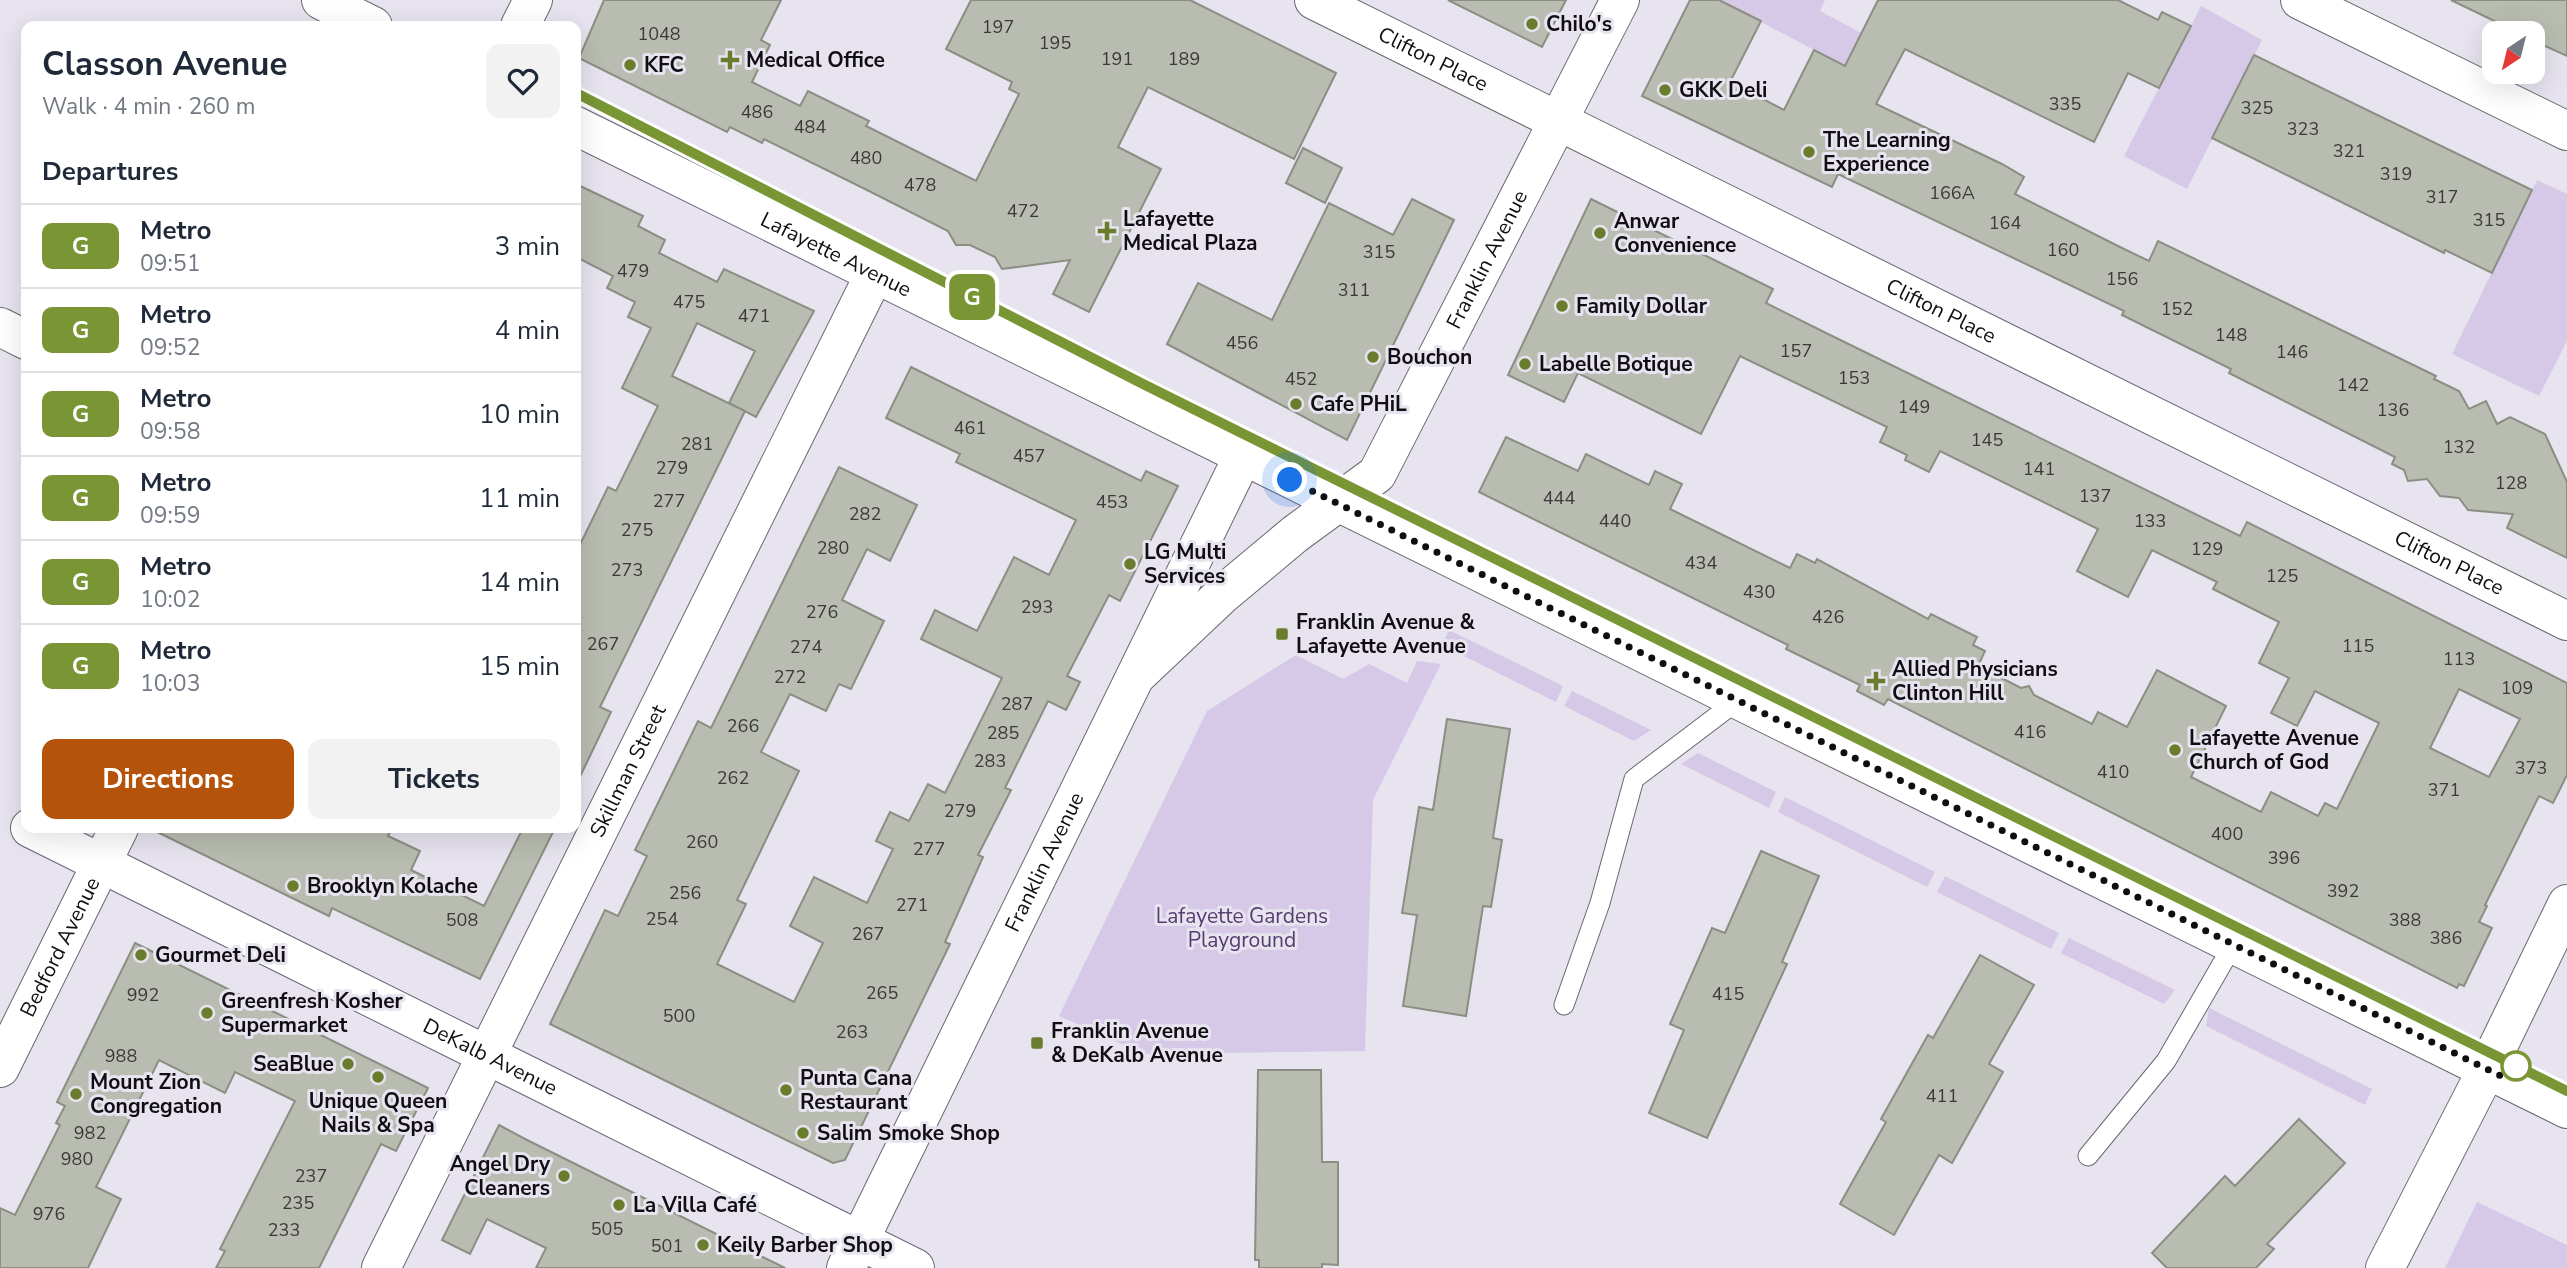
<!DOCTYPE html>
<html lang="en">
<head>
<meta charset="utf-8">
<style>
  :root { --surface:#fff; --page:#f2f2f3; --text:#1f2937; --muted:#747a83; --line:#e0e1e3; --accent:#b45309 }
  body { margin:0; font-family:"Nunito Sans",sans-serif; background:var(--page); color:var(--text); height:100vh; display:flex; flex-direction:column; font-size:26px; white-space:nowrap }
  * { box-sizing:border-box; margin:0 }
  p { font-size:23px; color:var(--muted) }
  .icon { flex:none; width:38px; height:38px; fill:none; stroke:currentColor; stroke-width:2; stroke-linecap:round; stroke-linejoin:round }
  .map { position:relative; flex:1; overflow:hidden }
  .sheet { position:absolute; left:21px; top:21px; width:560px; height:812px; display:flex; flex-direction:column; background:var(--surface); border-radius:14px; box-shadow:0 7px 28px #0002 }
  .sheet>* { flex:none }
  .badge { padding:0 14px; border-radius:10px; font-size:24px; line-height:46px }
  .needle { width:46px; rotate:215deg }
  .controls { position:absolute; left:2482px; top:21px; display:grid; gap:14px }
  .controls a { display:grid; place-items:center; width:63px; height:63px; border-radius:14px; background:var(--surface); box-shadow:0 7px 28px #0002; font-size:35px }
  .you { position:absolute; width:35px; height:35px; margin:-18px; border:5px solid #fff; border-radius:50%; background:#1a73e8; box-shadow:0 0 0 10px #1a73e833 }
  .map>.badge { position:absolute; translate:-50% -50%; box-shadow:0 0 0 4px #fff }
  h2 { padding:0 21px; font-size:26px; line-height:63px }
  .round { display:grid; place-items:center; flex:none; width:74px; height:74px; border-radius:14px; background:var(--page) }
  .headline { display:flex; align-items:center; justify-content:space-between; height:119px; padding:0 21px }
  h1 { font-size:33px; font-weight:700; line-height:52px }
  .button { display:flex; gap:14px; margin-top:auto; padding:14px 21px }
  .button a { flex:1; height:80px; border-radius:14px; background:var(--accent); color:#fff; font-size:28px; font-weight:700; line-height:80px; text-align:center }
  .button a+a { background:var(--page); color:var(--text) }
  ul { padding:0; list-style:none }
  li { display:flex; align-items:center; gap:21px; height:84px; padding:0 21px; border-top:2px solid var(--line) }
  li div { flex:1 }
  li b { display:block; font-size:26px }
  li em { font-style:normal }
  li .badge { min-width:77px; font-weight:700; text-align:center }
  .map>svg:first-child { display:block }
  .green { fill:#d5c9e7 }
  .building { fill:#b9bdb1; stroke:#8a8e83; stroke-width:2; fill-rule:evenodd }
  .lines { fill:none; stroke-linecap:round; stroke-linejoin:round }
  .lane-casing { stroke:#6b6771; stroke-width:21 }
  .street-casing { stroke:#6b6771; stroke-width:40 }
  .secondary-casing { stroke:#6b6771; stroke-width:40 }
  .lane { stroke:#fff; stroke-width:19 }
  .street { stroke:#fff; stroke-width:38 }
  .secondary { stroke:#fff; stroke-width:38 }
  .line-casing { stroke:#fff; stroke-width:16 }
  .line { stroke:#799534; stroke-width:10 }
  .walk { stroke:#100e12; stroke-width:7; stroke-dasharray:0 12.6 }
  .poi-dot { fill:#6a7d2d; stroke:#e7e3ef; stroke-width:2.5 }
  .stop-dot { fill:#fff; stroke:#799534; stroke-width:3.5 }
  .labels { text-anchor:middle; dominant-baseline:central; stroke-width:6; stroke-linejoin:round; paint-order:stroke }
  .number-label { font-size:18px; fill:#3a3a3a }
  .poi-label { font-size:21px; font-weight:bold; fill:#100e12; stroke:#e7e3ef; text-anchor:start }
  .street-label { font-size:21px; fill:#100e12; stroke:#e7e3ef }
  .park-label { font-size:21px; fill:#543e71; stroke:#e7e3ef }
</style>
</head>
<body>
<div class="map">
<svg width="2567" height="1268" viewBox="0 0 2567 1268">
  <rect width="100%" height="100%" fill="#e7e3ef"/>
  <g class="green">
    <polygon points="1719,0 1825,0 1820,11 1861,33 1845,66"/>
    <polygon points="2201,6 2262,40 2187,189 2124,156"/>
    <polygon points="2537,180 2567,194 2567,341 2539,396 2452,354"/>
    <polygon points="1449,630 1563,686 1556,702 1442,645"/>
    <polygon points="1296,655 1343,679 1369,664 1407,683 1417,661 1441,664 1373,800 1365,1051 1144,1054 1059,1016 1207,711"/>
    <polygon points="1572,691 1651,730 1634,741 1564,706"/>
    <polygon points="1698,753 1776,792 1769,808 1681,764"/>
    <polygon points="1785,797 1935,872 1927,887 1778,812"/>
    <polygon points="1945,876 2059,933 2051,949 1937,892"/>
    <polygon points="2069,938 2175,990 2164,1004 2061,953"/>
    <polygon points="2209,1008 2372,1089 2365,1105 2206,1026"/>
    <polygon points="2477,1202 2567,1245 2567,1268 2445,1268"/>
  </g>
  <g class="building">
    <polygon points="604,0 781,0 761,40 770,45 752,82 800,106 808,91 869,121 866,126 976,181 1019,94 1009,89 1012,82 946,49 971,0 1190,0 1336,73 1294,159 1148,87 1118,147 1161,169 1089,312 1053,294 1070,260 1002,269 995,257 970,245 956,245 948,231 867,190 764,139 762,143 730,127 727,132 579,58"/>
    <polygon points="1448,0 1566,0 1542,47"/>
    <polygon points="1690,0 1719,0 1761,21 1730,82 1784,110 1814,50 1845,66 1878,0 2118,0 2158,20 2162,12 2191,26 2159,88 2128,73 2094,142 1905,49 1876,104 2002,164 2024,177 2015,194 2120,247 2149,261 2158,241 2436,376 2434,379 2459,391 2469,409 2486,401 2497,424 2510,417 2545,434 2567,482 2567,558 2507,528 2513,514 2468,510 2459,498 2440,496 2427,479 2408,481 2404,470 2392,464 2395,457 2229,373 2231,369 2122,315 2124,311 1838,174 1832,187 1642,96"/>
    <polygon points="2451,0 2567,0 2567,56 2532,40 2532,33 2519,33"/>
    <polygon points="2254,55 2532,190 2492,273 2445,250 2444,253 2212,138"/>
    <polygon points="1303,148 1342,168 1325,203 1286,183"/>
    <polygon points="576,184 643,216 638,226 665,240 659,253 717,282 724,269 814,311 756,417 729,403 755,351 697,323 672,376 745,411 600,707 611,712 576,785 576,553 608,487 616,491 658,406 622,388 651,328 628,317 635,302 607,288 613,276 576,257"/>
    <polygon points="1412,199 1454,220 1347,440 1167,344 1198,283 1272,320 1329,203 1393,235"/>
    <path d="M1591 199 1773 289 1766 303 1824 332 2240 536 2247 522 2567 683V775L2553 803 2539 796 2485 905 2487 906 2479 922 2492 928 2464 986 2459 984 2457 988 1888 699 1884 705 1857 691 1860 685 1786 649 1788 645 1479 492 1506 437 1578 471 1586 454 1649 485 1655 471 1682 484 1670 509 1790 568 1797 554 1815 563 1817 559 1928 619 1931 614 1977 637 1973 645 1985 651 1978 666 2021 688 2029 686 2034 695 2092 724 2098 712 2127 727 2157 670 2226 706 2191 777 2261 812 2271 792 2318 816 2325 803 2337 809 2379 723 2315 691 2297 726 2271 713 2289 678 2259 663 2279 622 2213 589 2217 582 2152 550 2128 597 2077 571 2098 529 1940 451 1929 472 1905 460 1907 455 1880 442 1887 427 1740 356 1701 434 1578 373 1564 402 1508 375ZM2459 689 2520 719 2489 777 2430 748Z"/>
    <polygon points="911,367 1141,481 1146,471 1178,486 1120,601 1109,595 1067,676 1080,682 1066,710 1048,701 1005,788 1011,790 978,855 983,857 945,942 950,944 845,1160 833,1163 550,1024 605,910 618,916 647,856 635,850 698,721 711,728 839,467 917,505 890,561 867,549 842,600 884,621 851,689 839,684 826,711 790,694 761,752 799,771 737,900 746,904 717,964 794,1002 823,943 790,926 814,877 867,903 893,849 876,841 890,812 909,821 928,784 945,793 1002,678 921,639 935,610 977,631 1014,557 1049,575 1076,520 956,462 960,454 886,418"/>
    <polygon points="1447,719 1510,729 1493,838 1502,840 1491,907 1483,906 1466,1016 1403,1006 1417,915 1402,913 1419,807 1433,810"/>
    <polygon points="149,828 392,828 388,836 420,851 411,870 484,906 523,828 555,828 480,979 332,908 329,916"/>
    <polygon points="1761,851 1819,876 1782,962 1787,964 1707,1138 1649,1113 1684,1030 1670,1024 1712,928 1725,933"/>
    <polygon points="135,943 428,1088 396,1151 381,1144 319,1268 216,1268 225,1251 220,1249 295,1101 235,1072 225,1093 159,1060 96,1187 121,1199 88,1268 0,1268 0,1208 15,1215 60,1125 56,1123 65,1106 57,1102"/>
    <polygon points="1980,955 2034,985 1989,1064 2003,1072 1952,1163 1939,1155 1894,1235 1840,1204 1886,1122 1881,1119 1928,1035 1933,1038"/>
    <polygon points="1258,1070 1321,1070 1322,1162 1338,1162 1338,1265 1322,1264 1322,1268 1259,1268 1259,1260 1255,1260"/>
    <polygon points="2299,1119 2345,1163 2267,1244 2274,1249 2256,1268 2167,1268 2152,1253 2225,1176 2235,1186"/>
    <polygon points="499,1125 527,1140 785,1268 536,1268 546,1248 487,1219 470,1254 442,1240"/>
  </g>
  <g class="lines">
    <defs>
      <g id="lane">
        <polyline points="1564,1005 1600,903 1634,779 1737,701"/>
        <polyline points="2088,1156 2166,1061 2233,945"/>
      </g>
      <g id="street">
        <path id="s1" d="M1314 0 2567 621"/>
        <polyline points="2300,0 2567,131"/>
        <polyline points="0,327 26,340"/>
        <path id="s2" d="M381 1268 875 273"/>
        <path id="s3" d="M846 1268 1243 456"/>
      </g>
      <g id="secondary">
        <polyline points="321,0 373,26"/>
        <polyline points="520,26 533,0"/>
        <path id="s4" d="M576 126 2567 1109"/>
        <path id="s5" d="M1136 676 1222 595 1295 534 1377 474 1620 0"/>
        <path id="s6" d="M30 828 915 1268"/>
        <path id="s7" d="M0 1068 119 828"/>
        <polyline points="2385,1268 2487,1069 2567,904"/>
      </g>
    </defs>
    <use href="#lane" class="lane-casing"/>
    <use href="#street" class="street-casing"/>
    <use href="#secondary" class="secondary-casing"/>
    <use href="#lane" class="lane"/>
    <use href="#street" class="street"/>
    <use href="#secondary" class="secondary"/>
  </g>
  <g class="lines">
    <defs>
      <polyline id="line" points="576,93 1143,384 2567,1091"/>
    </defs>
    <use href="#line" class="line-casing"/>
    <use href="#line" class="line"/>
    <polyline class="walk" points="1290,480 2505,1078 2516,1066"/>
  </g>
  <g class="poi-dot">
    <circle cx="1532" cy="24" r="7"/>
    <path d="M726.5 49.5h7v7h7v7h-7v7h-7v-7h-7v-7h7z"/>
    <circle cx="630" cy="65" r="7"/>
    <circle cx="1665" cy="90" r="7"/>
    <circle cx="1809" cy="152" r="7"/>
    <path d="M1103.5 220.5h7v7h7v7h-7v7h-7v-7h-7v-7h7z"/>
    <circle cx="1600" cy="233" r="7"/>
    <circle cx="1562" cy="306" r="7"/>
    <circle cx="1373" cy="357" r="7"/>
    <circle cx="1525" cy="364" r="7"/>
    <circle cx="1296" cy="404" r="7"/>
    <circle cx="1130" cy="564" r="7"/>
    <rect x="1275" y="627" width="14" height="14" rx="3.5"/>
    <path d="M1872.5 670.5h7v7h7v7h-7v7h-7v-7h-7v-7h7z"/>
    <circle cx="2175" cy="750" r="7"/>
    <circle cx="293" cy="886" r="7"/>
    <circle cx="141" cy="955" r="7"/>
    <circle cx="207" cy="1013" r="7"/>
    <rect x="1030" y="1036" width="14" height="14" rx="3.5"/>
    <circle cx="348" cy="1064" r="7"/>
    <circle cx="378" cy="1077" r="7"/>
    <circle cx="786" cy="1090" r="7"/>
    <circle cx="76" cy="1094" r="7"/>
    <circle cx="803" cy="1133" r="7"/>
    <circle cx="564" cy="1176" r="7"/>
    <circle cx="619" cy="1205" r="7"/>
    <circle cx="703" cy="1245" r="7"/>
  </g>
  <circle class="stop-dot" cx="2516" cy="1066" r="14"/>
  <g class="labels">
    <g class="number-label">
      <text x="998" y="27">197</text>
      <text x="659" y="34">1048</text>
      <text x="1055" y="43">195</text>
      <text x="1117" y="59">191</text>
      <text x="1184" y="59">189</text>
      <text x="2065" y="104">335</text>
      <text x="2257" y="108">325</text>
      <text x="757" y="112">486</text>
      <text x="810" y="127">484</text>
      <text x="2303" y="129">323</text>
      <text x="2349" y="151">321</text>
      <text x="866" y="158">480</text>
      <text x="2396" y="174">319</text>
      <text x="920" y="185">478</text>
      <text x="1952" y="193">166A</text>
      <text x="2442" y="197">317</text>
      <text x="1023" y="211">472</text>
      <text x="2489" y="220">315</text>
      <text x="2005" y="223">164</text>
      <text x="2063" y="250">160</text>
      <text x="1379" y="252">315</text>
      <text x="633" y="271">479</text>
      <text x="2122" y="279">156</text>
      <text x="1354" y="290">311</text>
      <text x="689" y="302">475</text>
      <text x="2177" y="309">152</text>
      <text x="754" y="316">471</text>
      <text x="2231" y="335">148</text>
      <text x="1242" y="343">456</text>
      <text x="1796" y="351">157</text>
      <text x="2292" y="352">146</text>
      <text x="1854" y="378">153</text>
      <text x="1301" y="379">452</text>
      <text x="2353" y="385">142</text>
      <text x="1914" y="407">149</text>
      <text x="2393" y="410">136</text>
      <text x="970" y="428">461</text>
      <text x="1987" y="440">145</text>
      <text x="697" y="444">281</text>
      <text x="2459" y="447">132</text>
      <text x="1029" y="456">457</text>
      <text x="672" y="468">279</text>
      <text x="2039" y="469">141</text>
      <text x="2511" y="483">128</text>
      <text x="2095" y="496">137</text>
      <text x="1559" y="498">444</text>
      <text x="669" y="501">277</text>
      <text x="1112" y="502">453</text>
      <text x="865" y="514">282</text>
      <text x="1615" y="521">440</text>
      <text x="2150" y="521">133</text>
      <text x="637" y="530">275</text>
      <text x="833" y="548">280</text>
      <text x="2207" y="549">129</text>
      <text x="1701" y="563">434</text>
      <text x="627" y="570">273</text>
      <text x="2282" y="576">125</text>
      <text x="1759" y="592">430</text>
      <text x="1037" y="607">293</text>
      <text x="822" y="612">276</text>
      <text x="1828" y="617">426</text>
      <text x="603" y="644">267</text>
      <text x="2358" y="646">115</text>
      <text x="806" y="647">274</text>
      <text x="2459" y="659">113</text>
      <text x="790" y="677">272</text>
      <text x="2517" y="688">109</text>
      <text x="1017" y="704">287</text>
      <text x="743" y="726">266</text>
      <text x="2030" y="732">416</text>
      <text x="1003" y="733">285</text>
      <text x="990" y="761">283</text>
      <text x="2531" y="768">373</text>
      <text x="2113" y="772">410</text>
      <text x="733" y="778">262</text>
      <text x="2444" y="790">371</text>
      <text x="960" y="811">279</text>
      <text x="2227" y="834">400</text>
      <text x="702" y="842">260</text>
      <text x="929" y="849">277</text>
      <text x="2284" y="858">396</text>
      <text x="2343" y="891">392</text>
      <text x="685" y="893">256</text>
      <text x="912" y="905">271</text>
      <text x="662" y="919">254</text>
      <text x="462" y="920">508</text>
      <text x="2405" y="920">388</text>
      <text x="868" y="934">267</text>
      <text x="2446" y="938">386</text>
      <text x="882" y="993">265</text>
      <text x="1728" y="994">415</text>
      <text x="143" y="995">992</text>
      <text x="679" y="1016">500</text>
      <text x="852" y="1032">263</text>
      <text x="121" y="1056">988</text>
      <text x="1942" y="1096">411</text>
      <text x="90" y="1133">982</text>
      <text x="77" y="1159">980</text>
      <text x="311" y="1176">237</text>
      <text x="298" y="1203">235</text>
      <text x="49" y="1214">976</text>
      <text x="607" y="1229">505</text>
      <text x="284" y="1230">233</text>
      <text x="667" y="1246">501</text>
    </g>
    <g class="poi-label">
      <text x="1546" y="24">Chilo's</text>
      <text x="746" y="60">Medical Office</text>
      <text x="644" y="65">KFC</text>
      <text x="1679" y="90">GKK Deli</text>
      <text x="1823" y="140">The Learning<tspan x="1823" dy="24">Experience</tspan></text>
      <text x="1123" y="219">Lafayette<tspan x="1123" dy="24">Medical Plaza</tspan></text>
      <text x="1614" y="221">Anwar<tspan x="1614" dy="24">Convenience</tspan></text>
      <text x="1576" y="306">Family Dollar</text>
      <text x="1387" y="357">Bouchon</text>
      <text x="1539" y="364">Labelle Botique</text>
      <text x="1310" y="404">Cafe PHiL</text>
      <text x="1144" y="552">LG Multi<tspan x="1144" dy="24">Services</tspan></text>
      <text x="1296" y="622">Franklin Avenue &amp;<tspan x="1296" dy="24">Lafayette Avenue</tspan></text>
      <text x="1892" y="669">Allied Physicians<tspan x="1892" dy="24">Clinton Hill</tspan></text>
      <text x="2189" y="738">Lafayette Avenue<tspan x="2189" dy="24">Church of God</tspan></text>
      <text x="307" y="886">Brooklyn Kolache</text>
      <text x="155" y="955">Gourmet Deli</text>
      <text x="221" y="1001">Greenfresh Kosher<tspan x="221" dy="24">Supermarket</tspan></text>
      <text x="1051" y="1031">Franklin Avenue<tspan x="1051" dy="24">&amp; DeKalb Avenue</tspan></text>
      <text x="334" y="1064" text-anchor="end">SeaBlue</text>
      <text x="800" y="1078">Punta Cana<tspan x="800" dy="24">Restaurant</tspan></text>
      <text x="90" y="1082">Mount Zion<tspan x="90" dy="24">Congregation</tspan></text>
      <text x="378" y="1101" text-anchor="middle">Unique Queen<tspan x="378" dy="24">Nails &amp; Spa</tspan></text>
      <text x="817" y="1133">Salim Smoke Shop</text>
      <text x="550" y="1164" text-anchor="end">Angel Dry<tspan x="550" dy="24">Cleaners</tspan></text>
      <text x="633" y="1205">La Villa Café</text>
      <text x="717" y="1245">Keily Barber Shop</text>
    </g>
    <g class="street-label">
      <text stroke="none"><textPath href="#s1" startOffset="133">Clifton Place</textPath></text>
      <text stroke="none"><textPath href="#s4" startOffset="290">Lafayette Avenue</textPath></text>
      <text stroke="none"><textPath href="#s5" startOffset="556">Franklin Avenue</textPath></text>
      <text stroke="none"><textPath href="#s1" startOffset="700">Clifton Place</textPath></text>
      <text stroke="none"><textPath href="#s1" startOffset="1267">Clifton Place</textPath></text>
      <text stroke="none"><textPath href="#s2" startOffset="555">Skillman Street</textPath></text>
      <text stroke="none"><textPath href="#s3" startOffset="452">Franklin Avenue</textPath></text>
      <text stroke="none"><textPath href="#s7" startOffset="135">Bedford Avenue</textPath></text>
      <text stroke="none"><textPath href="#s6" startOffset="514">DeKalb Avenue</textPath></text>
    </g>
    <g class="park-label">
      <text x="1242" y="916">Lafayette Gardens<tspan x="1242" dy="24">Playground</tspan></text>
    </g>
  </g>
</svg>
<div class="controls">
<a><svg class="needle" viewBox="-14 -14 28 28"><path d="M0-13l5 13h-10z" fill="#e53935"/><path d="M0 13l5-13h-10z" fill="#747a83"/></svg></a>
</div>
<div class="you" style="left:1290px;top:480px"></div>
<b class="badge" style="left:972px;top:297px;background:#799534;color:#fff">G</b>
<section class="sheet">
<div class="headline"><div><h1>Classon Avenue</h1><p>Walk · 4 min · 260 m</p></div><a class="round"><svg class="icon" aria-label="heart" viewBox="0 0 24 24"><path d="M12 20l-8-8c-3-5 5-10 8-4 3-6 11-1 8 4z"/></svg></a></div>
<h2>Departures</h2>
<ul>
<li><span class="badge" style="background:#799534;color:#fff">G</span><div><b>Metro</b><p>09:51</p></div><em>3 min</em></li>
<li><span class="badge" style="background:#799534;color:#fff">G</span><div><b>Metro</b><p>09:52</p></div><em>4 min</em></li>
<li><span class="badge" style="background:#799534;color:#fff">G</span><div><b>Metro</b><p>09:58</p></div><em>10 min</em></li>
<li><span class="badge" style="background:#799534;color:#fff">G</span><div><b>Metro</b><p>09:59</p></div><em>11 min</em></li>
<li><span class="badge" style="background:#799534;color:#fff">G</span><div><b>Metro</b><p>10:02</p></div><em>14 min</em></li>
<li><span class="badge" style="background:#799534;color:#fff">G</span><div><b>Metro</b><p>10:03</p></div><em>15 min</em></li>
</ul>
<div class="button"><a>Directions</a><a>Tickets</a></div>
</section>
</div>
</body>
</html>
